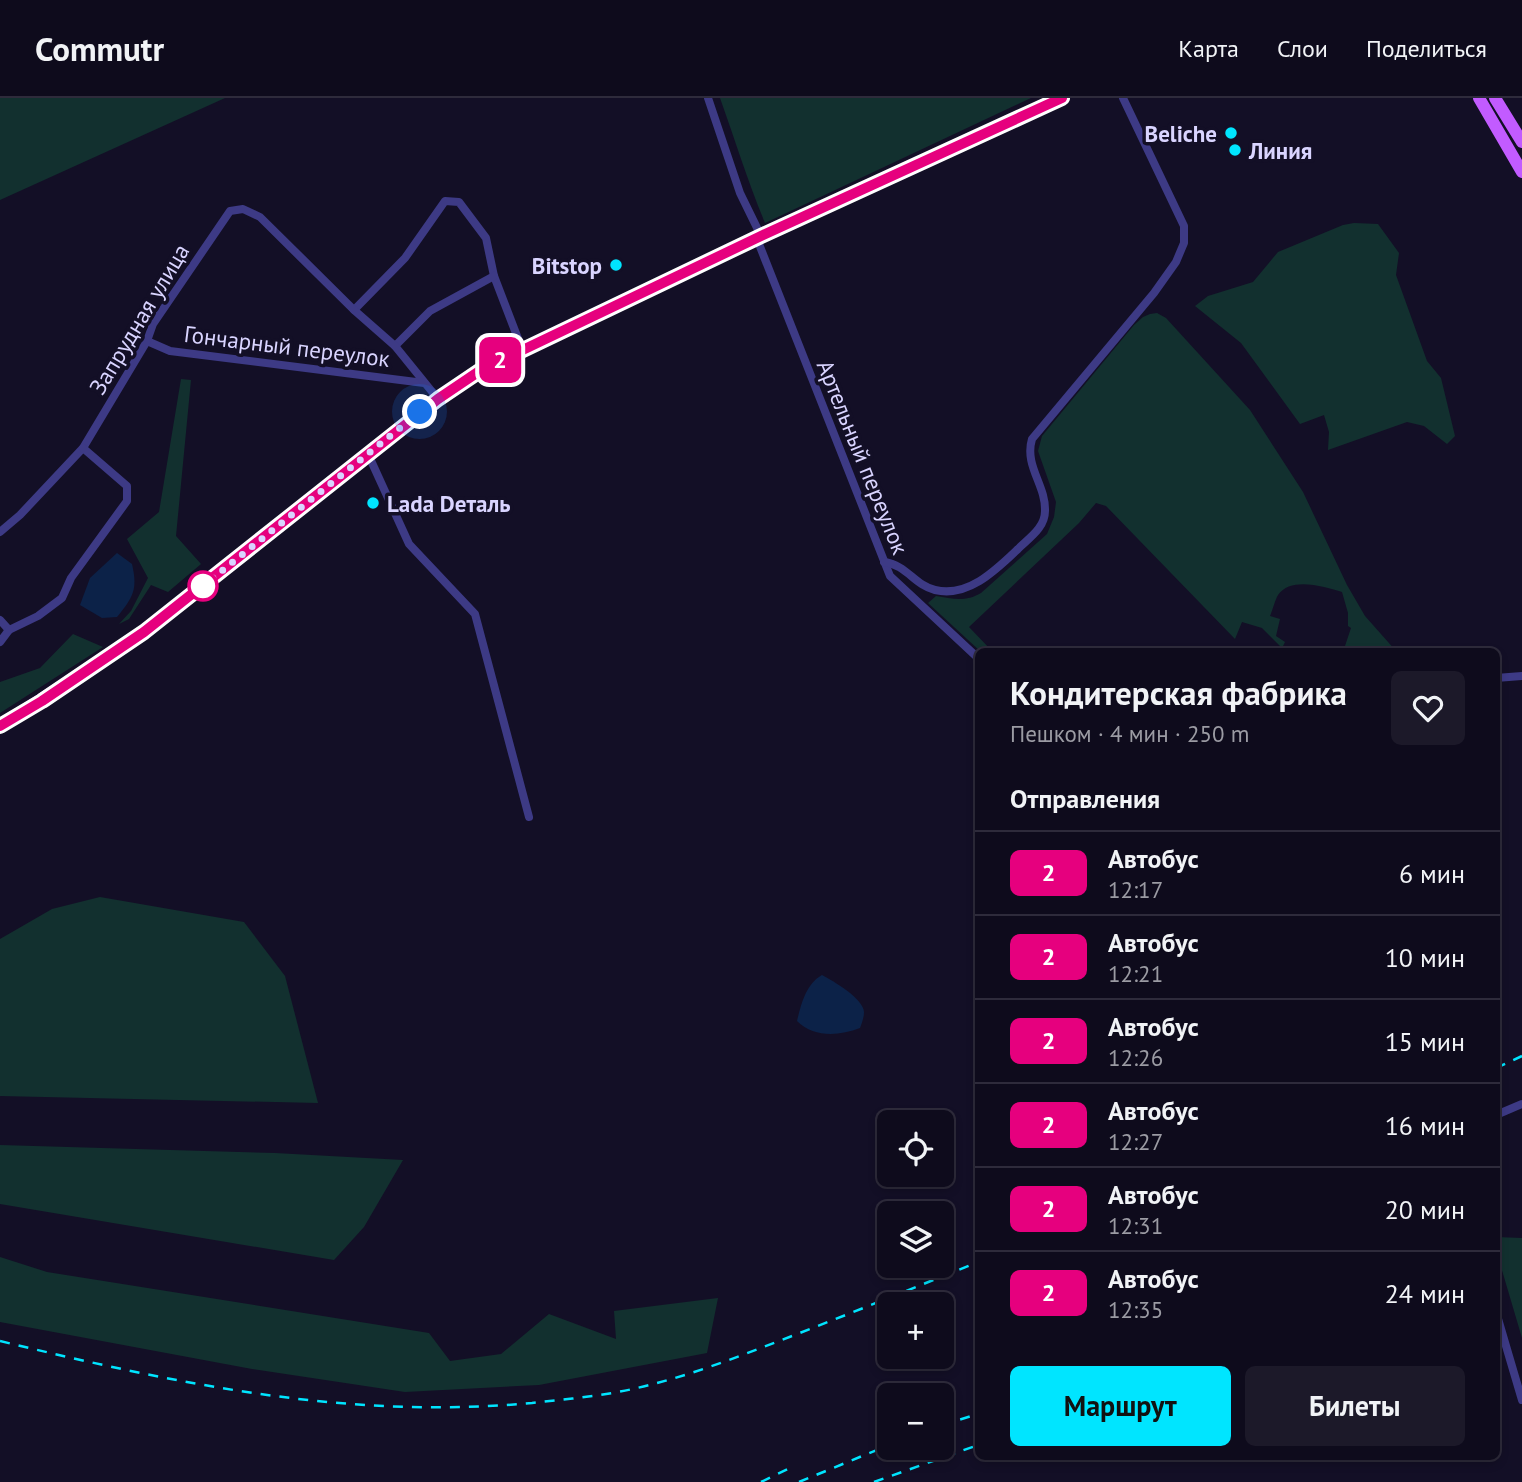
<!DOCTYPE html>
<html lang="ru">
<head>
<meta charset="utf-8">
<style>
  :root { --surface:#0e0b1c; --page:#1c1929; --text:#f1f3f6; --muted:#9b9ba3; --line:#2e2b3b; --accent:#00e5ff }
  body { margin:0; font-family:"PT Sans",sans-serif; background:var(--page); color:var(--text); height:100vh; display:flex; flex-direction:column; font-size:26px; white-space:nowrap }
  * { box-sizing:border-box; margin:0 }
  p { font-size:23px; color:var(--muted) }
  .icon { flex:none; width:38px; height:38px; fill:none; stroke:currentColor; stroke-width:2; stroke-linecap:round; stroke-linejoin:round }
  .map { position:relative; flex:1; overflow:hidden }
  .side { position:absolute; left:975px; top:550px; width:525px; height:812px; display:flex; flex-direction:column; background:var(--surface); border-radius:10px; box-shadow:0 4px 10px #0003,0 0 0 2px var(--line) }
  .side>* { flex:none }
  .badge { padding:0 14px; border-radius:10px; font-size:24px; line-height:46px }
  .controls { position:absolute; left:877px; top:1012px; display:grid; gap:14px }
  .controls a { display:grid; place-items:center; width:77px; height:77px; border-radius:10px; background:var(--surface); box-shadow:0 4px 10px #0003,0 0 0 2px var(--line); font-size:35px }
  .you { position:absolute; width:35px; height:35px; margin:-18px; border:5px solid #fff; border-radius:50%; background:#1a73e8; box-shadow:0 0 0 10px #1a73e833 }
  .map>.badge { position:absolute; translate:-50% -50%; box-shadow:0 0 0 4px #fff }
  h2 { padding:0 35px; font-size:26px; line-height:63px }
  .round { display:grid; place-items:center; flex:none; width:74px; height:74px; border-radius:10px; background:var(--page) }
  .overview { display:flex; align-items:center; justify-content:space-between; height:119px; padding:0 35px }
  h1 { font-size:33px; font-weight:700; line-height:52px }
  .button { display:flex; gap:14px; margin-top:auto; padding:14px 35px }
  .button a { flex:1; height:80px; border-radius:10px; background:var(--accent); color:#111; font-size:28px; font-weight:700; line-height:80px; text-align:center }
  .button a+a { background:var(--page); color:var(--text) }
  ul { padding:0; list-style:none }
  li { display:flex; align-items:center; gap:21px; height:84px; padding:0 35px; border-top:2px solid var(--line) }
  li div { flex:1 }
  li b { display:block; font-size:26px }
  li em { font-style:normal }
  li .badge { min-width:77px; font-weight:700; text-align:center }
  header { display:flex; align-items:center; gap:42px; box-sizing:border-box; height:98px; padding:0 35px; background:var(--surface); border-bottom:2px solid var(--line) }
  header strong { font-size:33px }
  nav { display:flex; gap:38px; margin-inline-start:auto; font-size:24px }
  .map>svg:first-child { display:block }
  .green { fill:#12302f }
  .water { fill:#0c2248 }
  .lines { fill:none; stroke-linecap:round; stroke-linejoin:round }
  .street { stroke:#3d3a85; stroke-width:8 }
  .primary { stroke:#c25bff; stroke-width:12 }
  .rail { stroke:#00e5ff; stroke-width:2.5; stroke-dasharray:10 9; stroke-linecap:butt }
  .line-casing { stroke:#fff; stroke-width:16 }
  .line { stroke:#e6007e; stroke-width:10 }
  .walk { stroke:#d9d4ff; stroke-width:7; stroke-dasharray:0 12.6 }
  .poi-dot { fill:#00e5ff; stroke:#130f26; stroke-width:2.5 }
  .stop-dot { fill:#fff; stroke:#e6007e; stroke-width:3.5 }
  .labels { text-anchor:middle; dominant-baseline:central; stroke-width:7; stroke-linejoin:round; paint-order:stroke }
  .poi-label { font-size:23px; font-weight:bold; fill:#d9d4ff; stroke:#130f26; text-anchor:end }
  .street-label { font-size:23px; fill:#d9d4ff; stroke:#130f26 }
</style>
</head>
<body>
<header>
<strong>Commutr</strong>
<nav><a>Карта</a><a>Слои</a><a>Поделиться</a></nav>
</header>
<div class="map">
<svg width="1522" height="1384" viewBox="0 0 1522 1384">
  <rect width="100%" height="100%" fill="#130f26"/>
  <g class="green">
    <polygon points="0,0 225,0 0,102"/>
    <path d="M720 0H1031L765 125C748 84 735 42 720 0Z"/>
    <polygon points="1354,125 1378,126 1399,155 1396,177 1427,263 1441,280 1455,338 1447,346 1424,328 1407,324 1328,352 1329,334 1324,317 1300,326 1241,245 1195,208 1208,198 1253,184 1278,154 1343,127"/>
    <path d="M1150 216 1157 215 1166 220 1250 312 1303 394 1347 487 1365 518 1396 553 1344 551 1351 530 1348 528V515L1342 494C1325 489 1291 478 1278 497 1275 502 1273 511 1270 518L1280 521 1276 538 1285 544 1282 550 1262 530 1242 524 1235 541 1106 408 1096 405 1079 425 969 529 992 553H980L928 505 936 498C953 501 966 504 981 495L1047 436 1054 419 1056 404 1038 353 1042 338 1134 227 1143 219Z"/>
    <polygon points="181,281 191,282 176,438 201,466 168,494 151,487 129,521 119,526 131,513 148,480 127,441 159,414"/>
    <polygon points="73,536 103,549 0,615 0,584 40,570"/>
    <polygon points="100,799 244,824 285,878 318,1005 0,998 0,841 52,811"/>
    <polygon points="0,1047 275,1055 403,1062 364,1129 334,1162 0,1106"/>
    <polygon points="1496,1139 1522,1140 1522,1240 1496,1152"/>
    <polygon points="0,1159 47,1174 429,1235 450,1263 501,1256 549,1216 616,1241 614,1213 718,1200 707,1255 539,1287 405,1294 252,1271 0,1224"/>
  </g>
  <g class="water">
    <path d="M117 455 132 466C138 492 133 499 117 519L102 520 80 507 90 480Z"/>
    <path d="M822 877C833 883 863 900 864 914 864 919 862 925 860 930 839 938 814 940 797 923 801 906 806 886 822 877Z"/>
  </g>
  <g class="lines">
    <g class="street">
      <polyline points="708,0 740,95 761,138"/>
      <polyline points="757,141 890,478 978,560"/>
      <polyline points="354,212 405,160 445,103 459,104 486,140 494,178 522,251"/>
      <polyline points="147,243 170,253 424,285"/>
      <polyline points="395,248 430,213 494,178"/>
      <polyline points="368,356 409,446 475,516 529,719"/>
      <polyline points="0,434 20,417 83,350 147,243 153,226 230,113 243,111 260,119 354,212 395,248 438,301"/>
      <path d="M884 464C907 467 914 487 935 492 968 500 996 472 1018 451 1029 440 1045 430 1045 413 1046 387 1024 368 1032 341L1154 195 1176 164 1184 145V128L1123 0"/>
      <polyline points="0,522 9,532"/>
      <polyline points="0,544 9,532 38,518 62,500 71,480 127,403 127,388 83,350"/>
      <polyline points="1496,580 1522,578"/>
      <polyline points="1496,1017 1522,1006"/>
      <polyline points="1496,1214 1522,1302"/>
    </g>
    <g class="primary">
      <polyline points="1479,0 1522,74"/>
      <polyline points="1495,0 1522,44"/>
      <polyline points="0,628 128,545 175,510 438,301 481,272 761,138 1062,0"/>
    </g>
    <g class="rail">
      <polyline points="1496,970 1522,958"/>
      <path d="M0 1243C178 1286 348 1322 532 1305 567 1301 603 1298 637 1290 690 1278 740 1258 792 1238 854 1214 916 1189 978 1164"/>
      <polyline points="942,1327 978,1316"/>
      <polyline points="761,1384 792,1369"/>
      <polyline points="799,1384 889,1347"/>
      <polyline points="874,1384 978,1347"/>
    </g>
  </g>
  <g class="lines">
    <defs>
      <polyline id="line" points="0,628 42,603 144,534 438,301 481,272 761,138 1062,0"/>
    </defs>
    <use href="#line" class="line-casing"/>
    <use href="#line" class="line"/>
    <polyline class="walk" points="203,488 420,314"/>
  </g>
  <g class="poi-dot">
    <circle cx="1231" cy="35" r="7"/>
    <circle cx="1235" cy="52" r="7"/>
    <circle cx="616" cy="167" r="7"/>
    <circle cx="373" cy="405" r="7"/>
  </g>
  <circle class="stop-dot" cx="203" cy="488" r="14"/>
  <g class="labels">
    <g class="poi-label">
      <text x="1217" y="35">Beliche</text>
      <text x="1249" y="52" text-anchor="start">Линия</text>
      <text x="602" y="167">Bitstop</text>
      <text x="387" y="405" text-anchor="start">Lada Dеталь</text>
    </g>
    <g class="street-label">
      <text transform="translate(139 221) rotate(-59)">Запрудная улица</text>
      <text transform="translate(287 248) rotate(7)">Гончарный переулок</text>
      <text transform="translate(863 359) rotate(68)">Артельный переулок</text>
    </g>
  </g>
</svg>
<div class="controls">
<a><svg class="icon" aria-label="locate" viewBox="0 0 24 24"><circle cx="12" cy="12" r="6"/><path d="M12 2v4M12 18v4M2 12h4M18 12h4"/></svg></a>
<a><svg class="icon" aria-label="layers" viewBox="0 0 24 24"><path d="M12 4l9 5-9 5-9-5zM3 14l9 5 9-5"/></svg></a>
<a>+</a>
<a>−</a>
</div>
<div class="you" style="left:420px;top:314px"></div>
<b class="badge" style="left:500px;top:262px;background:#e6007e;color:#fff">2</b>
<section class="side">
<div class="overview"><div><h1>Кондитерская фабрика</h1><p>Пешком · 4 мин · 250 m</p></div><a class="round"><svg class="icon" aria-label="heart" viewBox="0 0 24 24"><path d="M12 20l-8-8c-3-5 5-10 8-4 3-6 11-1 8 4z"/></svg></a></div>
<h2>Отправления</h2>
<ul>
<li><span class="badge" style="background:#e6007e;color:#fff">2</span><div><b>Автобус</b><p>12:17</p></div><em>6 мин</em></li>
<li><span class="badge" style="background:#e6007e;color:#fff">2</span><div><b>Автобус</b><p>12:21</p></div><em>10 мин</em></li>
<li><span class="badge" style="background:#e6007e;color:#fff">2</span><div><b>Автобус</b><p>12:26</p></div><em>15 мин</em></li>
<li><span class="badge" style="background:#e6007e;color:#fff">2</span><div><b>Автобус</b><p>12:27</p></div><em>16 мин</em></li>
<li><span class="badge" style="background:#e6007e;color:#fff">2</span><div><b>Автобус</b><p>12:31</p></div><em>20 мин</em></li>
<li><span class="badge" style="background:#e6007e;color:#fff">2</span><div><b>Автобус</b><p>12:35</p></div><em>24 мин</em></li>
</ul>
<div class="button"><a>Маршрут</a><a>Билеты</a></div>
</section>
</div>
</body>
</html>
